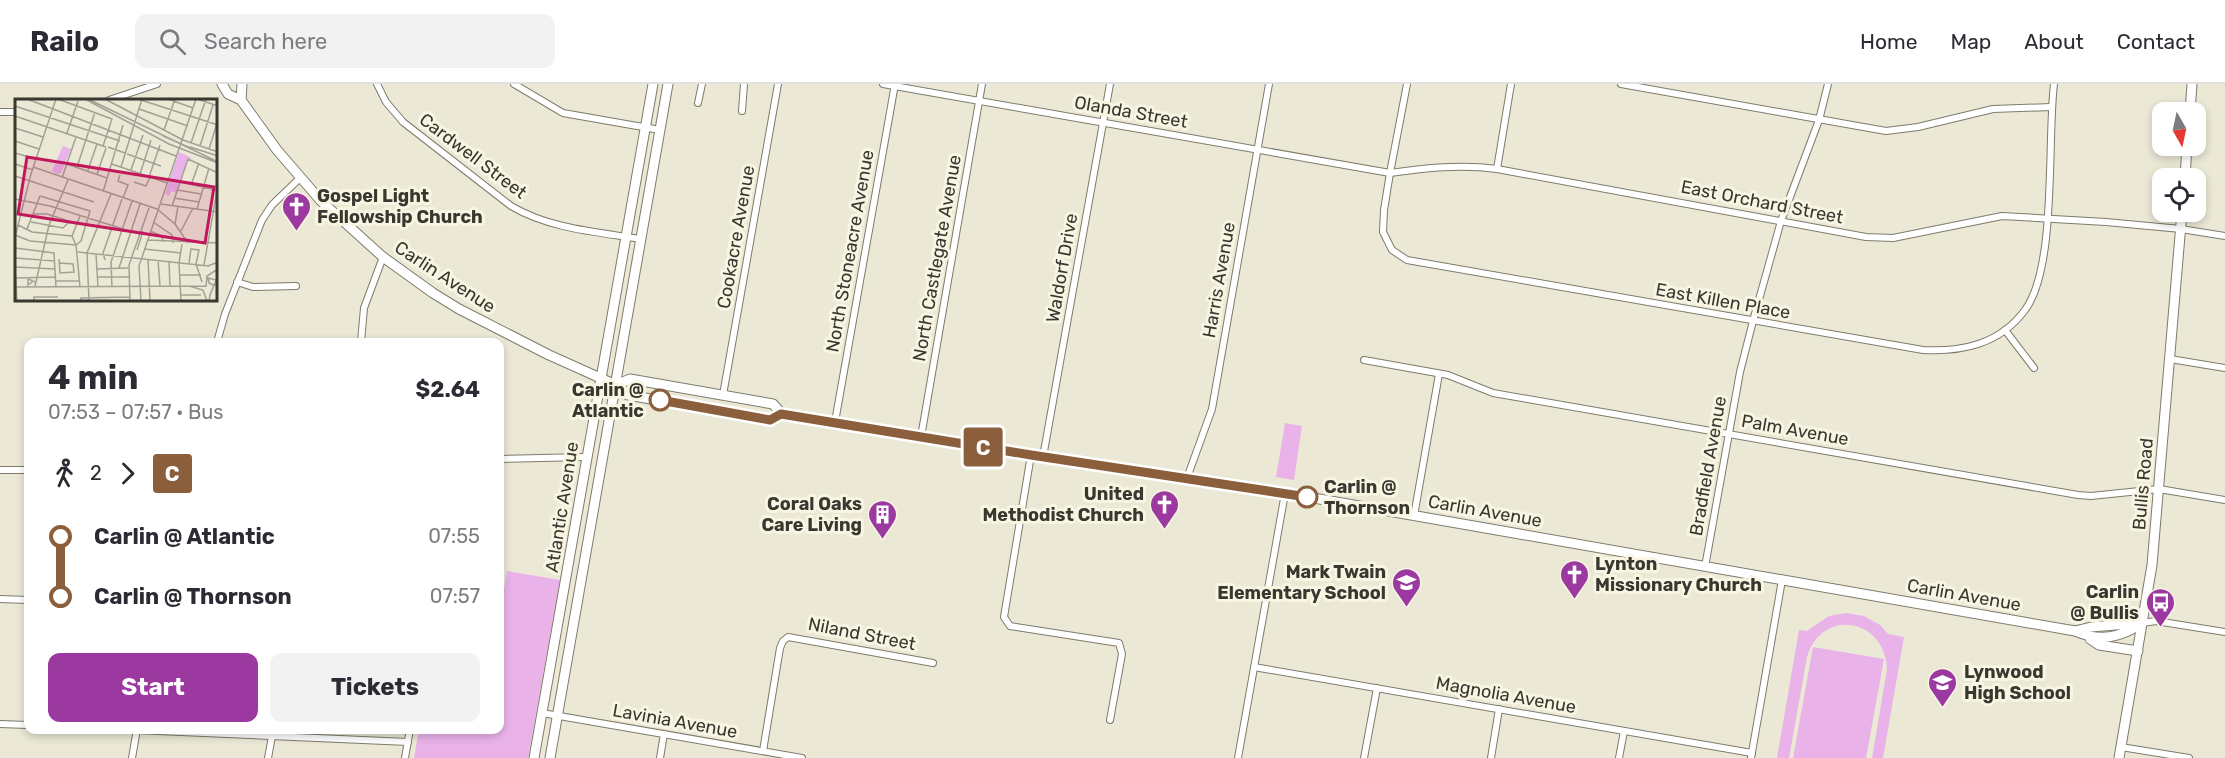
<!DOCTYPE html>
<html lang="en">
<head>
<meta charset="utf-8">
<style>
  :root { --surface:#fff; --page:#f2f2f3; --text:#2b2b33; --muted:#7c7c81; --line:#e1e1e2; --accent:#9b39a0 }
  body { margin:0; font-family:Rubik,sans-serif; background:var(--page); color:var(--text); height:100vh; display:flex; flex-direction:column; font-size:22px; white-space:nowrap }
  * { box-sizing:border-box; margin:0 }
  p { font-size:20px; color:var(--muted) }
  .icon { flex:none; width:33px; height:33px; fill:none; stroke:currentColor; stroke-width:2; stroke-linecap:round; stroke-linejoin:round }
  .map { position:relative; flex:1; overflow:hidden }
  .details { position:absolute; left:24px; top:254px; width:480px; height:396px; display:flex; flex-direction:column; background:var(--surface); border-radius:12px; box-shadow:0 3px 9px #0003 }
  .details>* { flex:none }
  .badge { padding:0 12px; border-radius:4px; font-size:21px; line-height:39px }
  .needle { width:39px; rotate:171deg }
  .controls { position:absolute; left:2152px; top:18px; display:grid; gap:12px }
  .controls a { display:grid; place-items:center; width:54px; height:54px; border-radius:12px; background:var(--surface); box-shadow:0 3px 9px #0003; font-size:30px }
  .map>.badge { position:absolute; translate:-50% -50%; box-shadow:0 0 0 3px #fff }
  .legs { display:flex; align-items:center; gap:9px; height:66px; padding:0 24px; font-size:20px }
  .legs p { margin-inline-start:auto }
  .summary { display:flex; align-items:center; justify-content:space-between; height:102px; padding:0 24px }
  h1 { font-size:33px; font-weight:700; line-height:45px }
  .button { display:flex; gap:12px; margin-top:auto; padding:12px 24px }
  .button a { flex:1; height:69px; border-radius:12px; background:var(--accent); color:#fff; font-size:24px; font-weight:700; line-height:69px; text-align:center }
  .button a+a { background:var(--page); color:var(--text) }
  ul { padding:0 24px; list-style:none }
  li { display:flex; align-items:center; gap:21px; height:60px; font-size:22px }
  li i { display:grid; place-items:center; width:9px; height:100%; margin:0 8px; background:currentColor }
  li i::after { content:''; width:15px; height:15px; margin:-8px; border:4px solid; border-radius:50%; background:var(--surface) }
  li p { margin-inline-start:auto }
  li:first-child i { background:linear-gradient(#0000 50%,currentColor 0) }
  li:last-child i { background:linear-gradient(currentColor 50%,#0000 0) }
  header { display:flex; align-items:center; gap:36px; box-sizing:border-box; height:84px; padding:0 30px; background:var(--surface); border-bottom:2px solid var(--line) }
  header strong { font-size:28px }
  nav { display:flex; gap:33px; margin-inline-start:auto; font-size:21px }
  .search { width:420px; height:54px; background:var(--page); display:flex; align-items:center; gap:15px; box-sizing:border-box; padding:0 21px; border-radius:12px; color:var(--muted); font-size:22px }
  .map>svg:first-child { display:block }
  .green { fill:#e9b3ea }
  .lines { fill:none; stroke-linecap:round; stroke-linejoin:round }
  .street-casing { stroke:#7f7b6c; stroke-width:8 }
  .secondary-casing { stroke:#7f7b6c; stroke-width:11 }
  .primary-casing { stroke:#7f7b6c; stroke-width:11 }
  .street { stroke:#fff; stroke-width:6 }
  .secondary { stroke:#fff; stroke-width:9 }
  .primary { stroke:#fff; stroke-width:9 }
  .line-1-casing { stroke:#fff; stroke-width:14 }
  .line-1 { stroke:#8b5e3c; stroke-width:9 }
  .stop-1-dot { fill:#fff; stroke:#8b5e3c; stroke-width:3 }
  .labels { text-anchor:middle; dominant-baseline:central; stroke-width:6; stroke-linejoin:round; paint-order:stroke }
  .street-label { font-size:18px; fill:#383730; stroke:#f9f5e3 }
  .poi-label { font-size:18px; font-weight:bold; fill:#383730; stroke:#f9f5e3; text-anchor:end }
  .stop-label { font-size:18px; font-weight:bold; fill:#383730; stroke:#f9f5e3; text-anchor:end }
  .inset-road { fill:none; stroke:#a3a194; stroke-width:1.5 }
  .view { fill:#c2185b; fill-opacity:0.15; stroke:#c2185b; stroke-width:3 }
  .inset-edge { fill:none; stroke:#383730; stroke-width:3 }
</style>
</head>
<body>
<header>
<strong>Railo</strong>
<div class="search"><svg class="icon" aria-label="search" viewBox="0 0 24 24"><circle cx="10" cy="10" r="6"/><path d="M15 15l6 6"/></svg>Search here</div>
<nav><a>Home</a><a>Map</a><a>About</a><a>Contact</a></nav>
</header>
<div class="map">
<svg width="2225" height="674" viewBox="0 0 2225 674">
  <rect width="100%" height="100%" fill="#ebe8d6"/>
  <g class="green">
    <polygon points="1285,339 1302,342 1294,396 1276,393"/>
    <polygon points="507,487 560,496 528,674 414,674 419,645 500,645 500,530"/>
    <path d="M1846 529 1864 532 1880 541 1888 550 1904 553 1883 674H1872L1887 585C1885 534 1822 523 1807 573L1789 674H1777L1799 546 1807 547 1829 532Z"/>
    <polygon points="1813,563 1884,575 1866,674 1793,674"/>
  </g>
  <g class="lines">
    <defs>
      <g id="street">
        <path d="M377 0 386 18 403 38 511 122C550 145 597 148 641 155"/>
        <polyline points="514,0 563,29 660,46"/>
        <path d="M883 0 1390 89C1425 84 1461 80 1497 85L1866 153 1893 154 2002 132 2106 138 2181 145 2225 152"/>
        <path d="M1407 0 1390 89 1384 126 1383 148 1392 166 1407 176 1923 266C1963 268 2000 260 2025 226 2057 183 2047 57 2054 0"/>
        <polyline points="1621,0 1886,47 1918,43 1993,25 2051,23"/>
        <polyline points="109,16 157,0"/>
        <polyline points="698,19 702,0"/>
        <polyline points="742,27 744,0"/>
        <polyline points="0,28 16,28"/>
        <polyline points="1497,85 1511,0"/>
        <polyline points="237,198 253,203 296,202"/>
        <polyline points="2005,246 2034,284"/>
        <polyline points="217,258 225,230 262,136 272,121 300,94"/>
        <polyline points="361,258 364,224 383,173"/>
        <polyline points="2170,275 2225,284"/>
        <polyline points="1364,276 1448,291 1493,309 2078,411 2091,412 2159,405 2225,416"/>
        <polyline points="723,311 778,0"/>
        <polyline points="835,338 895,0"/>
        <polyline points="921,353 982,0"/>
        <polyline points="1031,371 1004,533 1010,542 1119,559 1122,570 1110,636"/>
        <polyline points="1043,373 1110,0"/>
        <polyline points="500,375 586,373"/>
        <polyline points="0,386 28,386"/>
        <polyline points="1187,394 1212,325 1269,0"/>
        <polyline points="1414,432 1439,290"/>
        <polyline points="1705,483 1740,288 1753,237 1781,137 1819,36 1828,0"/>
        <polyline points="0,515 28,516"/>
        <polyline points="2142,539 2156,537 2225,548"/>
        <polyline points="1254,583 1752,669"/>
        <polyline points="542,629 802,674"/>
        <polyline points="0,640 28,641"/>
        <polyline points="112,645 408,658"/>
        <polyline points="2121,663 2189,674"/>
        <polyline points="763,667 780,564 783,557 788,553 933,579"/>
        <polyline points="132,674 137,645"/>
        <polyline points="268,674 272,652"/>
        <polyline points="405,674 410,645"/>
        <polyline points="660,674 664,650"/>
        <polyline points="1238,674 1285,409"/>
        <polyline points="1364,674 1377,604"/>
        <polyline points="1491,674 1499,625"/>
        <polyline points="1619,674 1624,647"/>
        <polyline points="1751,674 1782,496"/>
      </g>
      <g id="secondary">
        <polyline points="222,0 228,10 241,16 277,66 321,117 383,173 433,209 459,225 549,271 616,301 628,311 770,336 781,329"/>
        <polyline points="241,16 242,0"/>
        <polyline points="2190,28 2192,0"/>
        <polyline points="2185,94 2187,62"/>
        <path d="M616 301 630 295 773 320 781 329 1031 371 1285 409 2075 547C2100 558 2120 554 2142 539"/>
        <polyline points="2075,547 2091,543 2140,539"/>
        <polyline points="2090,555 2099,561 2138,567"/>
        <polyline points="2119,674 2152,481 2182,128"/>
      </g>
      <g id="primary">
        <polyline points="534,674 653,0"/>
        <polyline points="550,674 668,0"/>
      </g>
    </defs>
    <use href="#street" class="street-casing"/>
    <use href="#secondary" class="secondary-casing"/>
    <use href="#primary" class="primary-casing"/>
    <use href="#street" class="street"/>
    <use href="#secondary" class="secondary"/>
    <use href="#primary" class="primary"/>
  </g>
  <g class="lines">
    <defs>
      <polyline id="line-1" points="660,316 770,336 781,330 1031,371 1307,413"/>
    </defs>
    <use href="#line-1" class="line-1-casing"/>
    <use href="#line-1" class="line-1"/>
  </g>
  <defs>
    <symbol id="church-pin" viewBox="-11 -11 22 30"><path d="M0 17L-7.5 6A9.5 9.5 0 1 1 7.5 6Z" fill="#9b39a0" stroke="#f9f5e3"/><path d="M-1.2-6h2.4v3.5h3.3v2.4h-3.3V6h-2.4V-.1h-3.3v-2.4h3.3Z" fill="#fff"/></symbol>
    <symbol id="building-pin" viewBox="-11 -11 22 30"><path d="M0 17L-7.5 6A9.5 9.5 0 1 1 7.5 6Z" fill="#9b39a0" stroke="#f9f5e3"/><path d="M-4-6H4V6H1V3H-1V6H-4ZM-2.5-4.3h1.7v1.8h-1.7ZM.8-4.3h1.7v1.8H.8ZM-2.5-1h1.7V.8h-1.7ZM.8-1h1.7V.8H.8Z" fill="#fff"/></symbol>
    <symbol id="school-pin" viewBox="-11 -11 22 30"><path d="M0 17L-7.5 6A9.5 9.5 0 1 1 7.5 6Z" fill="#9b39a0" stroke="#f9f5e3"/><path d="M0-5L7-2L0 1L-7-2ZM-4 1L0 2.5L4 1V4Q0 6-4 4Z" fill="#fff"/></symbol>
    <symbol id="bus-pin" viewBox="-11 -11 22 30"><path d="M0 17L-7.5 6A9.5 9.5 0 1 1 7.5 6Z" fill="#9b39a0" stroke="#f9f5e3"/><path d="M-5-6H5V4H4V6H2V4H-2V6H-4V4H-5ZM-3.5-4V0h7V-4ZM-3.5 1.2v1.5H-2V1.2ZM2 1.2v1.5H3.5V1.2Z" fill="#fff"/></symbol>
  </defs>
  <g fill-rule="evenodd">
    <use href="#church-pin" x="280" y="106" width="33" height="45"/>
    <use href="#church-pin" x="1148" y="404" width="33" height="45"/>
    <use href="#building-pin" x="866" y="414" width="33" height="45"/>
    <use href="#church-pin" x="1558" y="474" width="33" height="45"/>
    <use href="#school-pin" x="1390" y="482" width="33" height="45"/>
    <use href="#bus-pin" x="2144" y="502" width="33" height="45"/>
    <use href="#school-pin" x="1926" y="582" width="33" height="45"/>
  </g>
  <g class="stop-1-dot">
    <circle cx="660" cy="316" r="10"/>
    <circle cx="1307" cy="413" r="10"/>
  </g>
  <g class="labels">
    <g class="street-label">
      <text transform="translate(1131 28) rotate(10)">Olanda Street</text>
      <text transform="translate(473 72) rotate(37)">Cardwell Street</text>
      <text transform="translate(1762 118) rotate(11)">East Orchard Street</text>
      <text transform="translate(736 153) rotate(-80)">Cookacre Avenue</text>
      <text transform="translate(850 167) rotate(-80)">North Stoneacre Avenue</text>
      <text transform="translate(937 174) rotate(-80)">North Castlegate Avenue</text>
      <text transform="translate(1062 184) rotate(-80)">Waldorf Drive</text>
      <text transform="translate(445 193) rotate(33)">Carlin Avenue</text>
      <text transform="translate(1219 196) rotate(-80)">Harris Avenue</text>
      <text transform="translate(1723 217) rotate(10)">East Killen Place</text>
      <text transform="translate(1795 346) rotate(10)">Palm Avenue</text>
      <text transform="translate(1708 382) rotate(-80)">Bradfield Avenue</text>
      <text transform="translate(2143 400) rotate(-85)">Bullis Road</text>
      <text transform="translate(562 423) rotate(-81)">Atlantic Avenue</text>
      <text transform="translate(1485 427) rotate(10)">Carlin Avenue</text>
      <text transform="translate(1964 511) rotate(10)">Carlin Avenue</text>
      <text transform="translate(862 550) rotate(11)">Niland Street</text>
      <text transform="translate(1506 611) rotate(10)">Magnolia Avenue</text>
      <text transform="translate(675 637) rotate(10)">Lavinia Avenue</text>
    </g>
    <g class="poi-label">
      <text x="317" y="112" text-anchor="start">Gospel Light<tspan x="317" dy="21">Fellowship Church</tspan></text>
      <text x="1144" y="410">United<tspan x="1144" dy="21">Methodist Church</tspan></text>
      <text x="862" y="420">Coral Oaks<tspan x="862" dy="21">Care Living</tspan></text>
      <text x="1595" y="480" text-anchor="start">Lynton<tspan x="1595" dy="21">Missionary Church</tspan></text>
      <text x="1386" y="488">Mark Twain<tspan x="1386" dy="21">Elementary School</tspan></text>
      <text x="2139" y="508">Carlin<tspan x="2139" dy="21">@ Bullis</tspan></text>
      <text x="1964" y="588" text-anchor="start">Lynwood<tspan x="1964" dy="21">High School</tspan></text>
    </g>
    <g class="stop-label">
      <text x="644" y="306">Carlin @<tspan x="644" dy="21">Atlantic</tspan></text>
      <text x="1324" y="403" text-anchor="start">Carlin @<tspan x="1324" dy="21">Thornson</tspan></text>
    </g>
  </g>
  <g transform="translate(15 15)">
    <rect width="202" height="202" fill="#ebe8d6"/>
    <path d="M48 47 56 50 46 74 42 75 37 72ZM164 53 179 60 173 59 161 94 156 92 154 97 150 95Z" fill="#e9b3ea"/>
    <path class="inset-road" d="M12 0 161 57M43 0 97 20 88 47M70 0 154 45 203 64M73 0 203 63M90 0 168 41 203 53M123 0 203 26M153 0 178 9M182 0 203 7M0 7 105 42M124 10 173 27M0 17 91 48M0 29 28 38M149 31 160 0M52 34 63 2M148 37 178 50M0 42 24 50M176 44 191 0M185 47 198 6M93 48 110 54M175 48 203 57M194 50 203 21M0 54 21 60M112 55 146 67M0 65 18 71M52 65 92 79M97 65 152 84M18 68 142 110 160 125 173 144M62 68 80 13M106 68 127 0M73 71 82 45M116 71 128 36M82 75 91 49M125 75 136 41M105 76 103 82 113 86 108 99M0 77 79 103M134 78 145 46M47 79 61 38M119 83 131 87 135 78M165 83 201 91M176 86 184 64M162 91 186 95M88 93 108 26M159 99 184 103M0 100 35 107 124 135M146 105 203 113M157 107 173 60 203 74M182 110 194 69M18 115H32L63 125M16 123 48 129 54 123M138 123 157 136 158 144M160 125 163 107M3 126 17 133 57 137 61 146 66 142 75 112 25 97M12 130 25 97M135 132 147 137 148 143M166 132 178 109M0 136 15 142 61 146 65 188M57 137 65 117M0 138 16 75 41 0M133 141 203 144M0 149 39 154 41 188M129 150 166 154M122 151 128 132M63 153 193 167 203 163M81 155 83 188M0 159 40 162M44 160 45 174 59 173 58 165 45 164M133 160 135 202M90 161 88 154 107 100M143 161 145 187M154 163 155 188M174 164 176 150 184 151 181 165 187 183M189 166 203 86M0 168 40 170M0 169 2 202M104 169 125 105M82 170 113 169M165 176H186M83 178H114M1 179 40 178M41 182H64M17 183 13 186V180L20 183M20 187 34 126 53 81M174 187 188 191 192 202M0 188 191 187M97 188 96 163 117 102M191 188 192 177 203 170M166 196H186M19 202V198H43M65 202 66 199 115 198M74 202 72 154 96 95M115 202 114 166 134 109M126 202 124 167 181 0M166 202 164 164 167 145M194 202 195 196 197 191 200 184 201 183V181L193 179 194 184 198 186H203"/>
    <path class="view" d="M12 58 199 88 190 144 3 115Z"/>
    <rect width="202" height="202" class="inset-edge"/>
  </g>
</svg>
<div class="controls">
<a><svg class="needle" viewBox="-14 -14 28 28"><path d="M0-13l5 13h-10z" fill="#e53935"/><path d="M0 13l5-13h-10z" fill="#7c7c81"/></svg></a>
<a><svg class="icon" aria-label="locate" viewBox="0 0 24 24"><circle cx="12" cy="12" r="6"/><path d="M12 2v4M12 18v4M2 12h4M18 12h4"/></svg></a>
</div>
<b class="badge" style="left:983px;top:363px;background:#8b5e3c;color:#fff">C</b>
<section class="details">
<div class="summary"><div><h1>4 min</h1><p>07:53 – 07:57 · Bus</p></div><b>$2.64</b></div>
<div class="legs"><svg class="icon" aria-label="walk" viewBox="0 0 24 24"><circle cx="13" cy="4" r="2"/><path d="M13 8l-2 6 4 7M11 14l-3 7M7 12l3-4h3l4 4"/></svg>2<svg class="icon" aria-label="forward" viewBox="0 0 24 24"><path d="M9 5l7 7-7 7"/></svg><b class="badge" style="background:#8b5e3c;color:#fff">C</b></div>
<ul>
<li><i style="color:#8b5e3c"></i><b>Carlin @ Atlantic</b><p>07:55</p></li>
<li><i style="color:#8b5e3c"></i><b>Carlin @ Thornson</b><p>07:57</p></li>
</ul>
<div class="button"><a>Start</a><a>Tickets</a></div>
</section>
</div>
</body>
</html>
